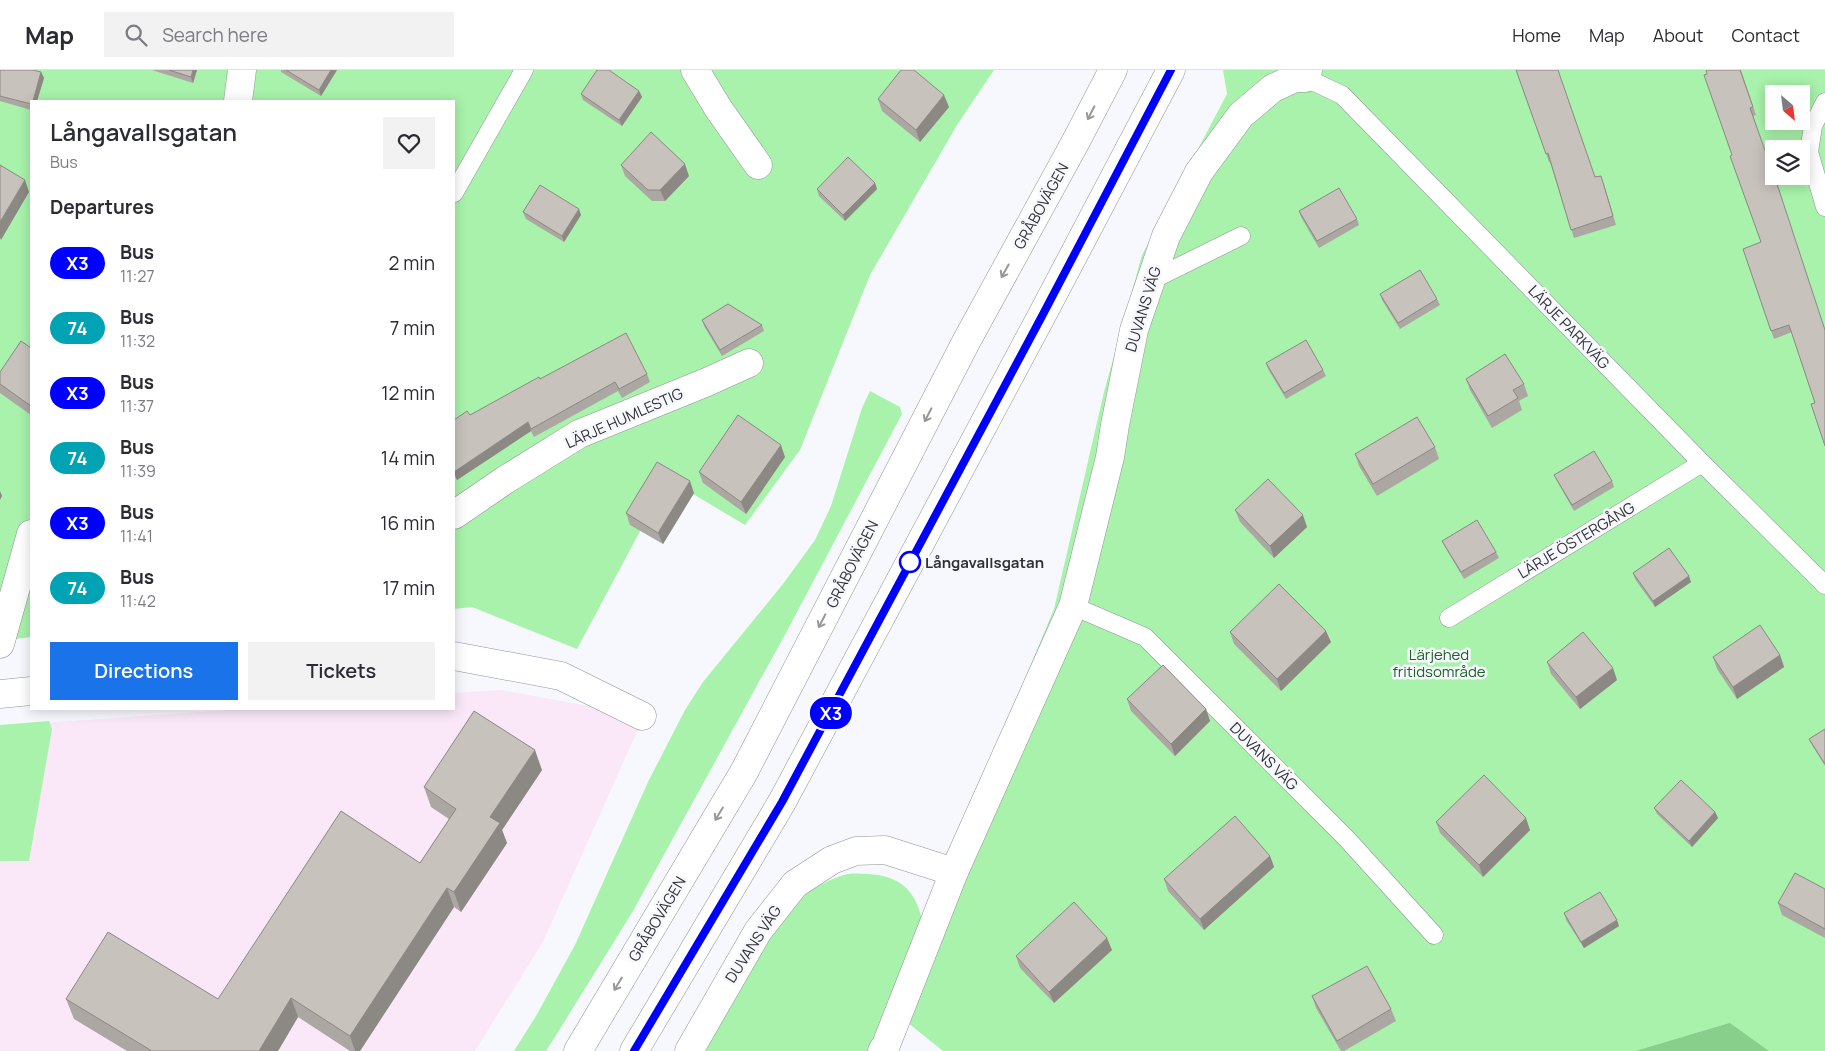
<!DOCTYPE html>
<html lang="en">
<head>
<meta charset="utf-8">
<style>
  :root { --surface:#fff; --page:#f2f2f3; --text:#2b2b33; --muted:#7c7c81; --line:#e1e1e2; --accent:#1a73e8 }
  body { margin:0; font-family:Manrope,sans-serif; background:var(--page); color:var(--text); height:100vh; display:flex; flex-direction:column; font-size:19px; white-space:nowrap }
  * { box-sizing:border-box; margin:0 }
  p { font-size:16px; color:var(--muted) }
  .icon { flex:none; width:28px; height:28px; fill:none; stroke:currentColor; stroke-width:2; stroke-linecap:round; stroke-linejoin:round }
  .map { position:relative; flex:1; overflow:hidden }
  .details { position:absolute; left:30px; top:30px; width:425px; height:610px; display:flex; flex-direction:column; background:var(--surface); border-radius:0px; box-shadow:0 2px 12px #0003 }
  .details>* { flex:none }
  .badge { padding:0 10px; border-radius:16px; font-size:18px; line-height:32px }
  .needle { width:32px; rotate:152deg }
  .controls { position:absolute; left:1765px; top:15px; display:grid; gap:10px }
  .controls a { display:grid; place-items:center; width:45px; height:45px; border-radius:0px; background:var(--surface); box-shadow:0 2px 12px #0003; font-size:25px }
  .map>.badge { position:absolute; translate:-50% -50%; box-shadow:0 0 0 2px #fff }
  h2 { padding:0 20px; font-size:19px; line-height:45px }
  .round { display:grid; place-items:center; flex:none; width:52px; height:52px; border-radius:0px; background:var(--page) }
  .overview { display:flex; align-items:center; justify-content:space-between; height:85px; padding:0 20px }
  h1 { font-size:24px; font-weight:600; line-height:38px }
  .cta { display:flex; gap:10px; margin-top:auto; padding:10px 20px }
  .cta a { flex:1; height:58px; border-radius:0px; background:var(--accent); color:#fff; font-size:20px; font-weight:600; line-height:58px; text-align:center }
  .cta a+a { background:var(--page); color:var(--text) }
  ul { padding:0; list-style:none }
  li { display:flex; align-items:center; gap:15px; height:65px; padding:0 20px }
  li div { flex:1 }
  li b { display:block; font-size:19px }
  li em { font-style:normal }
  li .badge { min-width:55px; font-weight:700; text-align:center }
  header { display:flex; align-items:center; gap:30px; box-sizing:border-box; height:70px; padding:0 25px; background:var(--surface); border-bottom:1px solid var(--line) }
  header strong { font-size:24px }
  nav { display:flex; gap:28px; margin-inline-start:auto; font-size:18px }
  .search { width:350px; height:45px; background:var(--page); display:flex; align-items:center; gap:12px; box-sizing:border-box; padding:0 18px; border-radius:0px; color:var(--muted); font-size:19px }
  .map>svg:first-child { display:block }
  .industrial { fill:#fae8f9 }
  .green { fill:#a8f2ab; fill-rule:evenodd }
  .forest { fill:#87cf8a }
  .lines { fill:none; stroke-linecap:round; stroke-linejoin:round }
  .service-casing { stroke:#929399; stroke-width:19 }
  .minor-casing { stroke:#929399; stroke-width:29 }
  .secondary-casing { stroke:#929399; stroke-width:29 }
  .service { stroke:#fff; stroke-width:18 }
  .minor { stroke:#fff; stroke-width:28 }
  .secondary { stroke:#fff; stroke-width:28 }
  .wall { fill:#aca7a3 }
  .shaded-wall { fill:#8c8884 }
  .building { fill:#c8c2bd; stroke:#8c8884 }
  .oneway { stroke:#989899 }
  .line-casing { stroke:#fff; stroke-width:11 }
  .line { stroke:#00f; stroke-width:8 }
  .stop-dot { fill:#fff; stroke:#00f; stroke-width:2.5 }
  .labels { text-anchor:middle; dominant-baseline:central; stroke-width:5; stroke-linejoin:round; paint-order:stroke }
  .street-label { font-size:15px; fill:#303133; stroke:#f7f8fe }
  .stop-label { font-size:15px; font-weight:bold; fill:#303133; stroke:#f7f8fe; text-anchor:start }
  .park-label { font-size:15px; fill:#1a6424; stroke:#f7f8fe }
</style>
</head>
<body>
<header>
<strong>Map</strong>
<div class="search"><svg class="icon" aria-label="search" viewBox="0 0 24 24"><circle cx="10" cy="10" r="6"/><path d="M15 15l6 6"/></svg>Search here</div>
<nav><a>Home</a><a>Map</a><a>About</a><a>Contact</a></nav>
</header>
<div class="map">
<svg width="1825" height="981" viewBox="0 0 1825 981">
  <rect width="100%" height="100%" fill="#f7f8fe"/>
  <polygon class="industrial" points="501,620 644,646 543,872 475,981 0,981 0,656 241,639 454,639 454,623"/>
  <g class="green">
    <polygon points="0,0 994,0 957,55 870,205 800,380 745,455 668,409 577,579 472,537 454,539 454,31 31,31 31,567 0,571"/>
    <path d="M1223 0H1825V981H1769L1729 953 1635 981H943L892 940 870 981H702C718 954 734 927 751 899 764 876 778 850 798 831 810 819 828 810 844 805 853 802 868 804 878 805 907 810 917 827 923 853L1054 539 1104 322 1142 185 1227 24ZM1774 24H1801V51H1774ZM1774 79H1801V106H1774Z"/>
    <polygon points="870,321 900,337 902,344 787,561 633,841 555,967 546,981 514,981 536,946 575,875 648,712 685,640 703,612 783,514 815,470 831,436 862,338"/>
    <polygon points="49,651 52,659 29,791 0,791 0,655"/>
  </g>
  <polygon class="forest" points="1730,953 1769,981 1635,981 1729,953"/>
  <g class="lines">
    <defs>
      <g id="service">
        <polyline points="1306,8 1342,25 1702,393 1825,515"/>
        <polyline points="1825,32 1813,56 1809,82 1825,137"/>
        <polyline points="454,123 524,0"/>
        <polyline points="1150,211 1241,166"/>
        <polyline points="1073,536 1145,567 1347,769 1434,865"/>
        <polyline points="1449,548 1702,393"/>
      </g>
      <g id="minor">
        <polyline points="695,0 718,38 758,95"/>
        <polyline points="238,31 242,0"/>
        <polyline points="454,445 505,410 579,364 707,312 749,293"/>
        <polyline points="0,574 31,464"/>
        <polyline points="454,586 561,606 642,646"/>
        <polyline points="0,624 31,621"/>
        <polyline points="689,981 758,861 795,814 832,790 856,781 885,780 954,802"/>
        <polyline points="882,981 886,975 954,802 1073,536 1110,387 1115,355 1134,260 1166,166 1199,102 1241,45 1273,18 1295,8 1306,8 1308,0"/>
      </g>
      <g id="secondary">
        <polyline points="578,981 744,702 967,270 1075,73 1113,0"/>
        <polyline points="634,981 782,732 1041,247 1171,0"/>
      </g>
    </defs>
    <use href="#service" class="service-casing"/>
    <use href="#minor" class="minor-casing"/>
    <use href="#secondary" class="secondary-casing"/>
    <use href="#service" class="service"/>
    <use href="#minor" class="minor"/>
    <use href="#secondary" class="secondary"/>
  </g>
  <g class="wall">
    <polygon points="0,0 41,2 44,8 37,31 31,31 31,40 0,31"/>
    <polygon points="152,0 197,0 193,13"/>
    <polygon points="281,0 337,0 321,26 281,2"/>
    <polygon points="1516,0 1595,107 1604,114 1616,155 1574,168 1550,92 1549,92"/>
    <polygon points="1741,0 1756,45 1753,46 1815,333 1792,262 1774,269 1743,179 1761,172 1732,85 1707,4"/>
    <polygon points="639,21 642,27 622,56 583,30 581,24"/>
    <polygon points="878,29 949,37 920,72 882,41"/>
    <polygon points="621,95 689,106 665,131 652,131 625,106"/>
    <polygon points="875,113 877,119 845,151 819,126 817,119"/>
    <polygon points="1299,141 1357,149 1359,155 1319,178 1301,147"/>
    <polygon points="523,142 581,145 564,172 526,149"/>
    <polygon points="1380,224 1437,229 1440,235 1400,259 1382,230"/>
    <polygon points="702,250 762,255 764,261 722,286 704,256"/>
    <polygon points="31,278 31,345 0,323 0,302"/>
    <polygon points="1266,293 1323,300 1326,306 1286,329 1268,299"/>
    <polygon points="647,304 650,312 622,328 618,321 534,367 531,361 457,410 454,405 454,350 470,345 540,309"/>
    <polygon points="1466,309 1524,314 1528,326 1519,331 1522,340 1492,358 1470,320"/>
    <polygon points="1435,377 1439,389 1377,426 1359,396 1355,384"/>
    <polygon points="785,387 746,444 703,413 699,402"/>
    <polygon points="1554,405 1612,411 1614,417 1574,441 1557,411"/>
    <polygon points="694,423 663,474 630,455 626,443"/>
    <polygon points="1235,440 1307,457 1274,488 1240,452"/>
    <polygon points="1442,471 1496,482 1499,488 1464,509 1445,477"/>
    <polygon points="1633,503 1691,512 1655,537 1635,509"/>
    <polygon points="1230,562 1331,572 1281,621 1234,574"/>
    <polygon points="1780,585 1784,597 1737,629 1717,599 1713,587"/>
    <polygon points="1547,592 1617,610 1580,639 1551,604"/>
    <polygon points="1127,629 1206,639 1210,651 1175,686 1131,641"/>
    <polygon points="1825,659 1825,696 1812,675 1809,669"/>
    <polygon points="542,700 502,760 507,773 461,842 454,837 360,981 350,981 298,947 278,981 127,981 74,949 66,929 218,929 420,793 449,749 431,737 424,717"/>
    <polygon points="1654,738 1715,742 1718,748 1692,777 1657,744"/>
    <polygon points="1436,752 1530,760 1483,807 1440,763"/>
    <polygon points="1270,786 1274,797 1204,860 1168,821 1164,809"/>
    <polygon points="1825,819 1825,868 1782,845 1778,833"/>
    <polygon points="1564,843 1619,856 1584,878 1566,850"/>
    <polygon points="1112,880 1054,933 1020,898 1016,886"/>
    <polygon points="1312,926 1391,939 1396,951 1344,981 1341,981 1316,938"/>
  </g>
  <g class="shaded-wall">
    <polygon points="193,0 197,0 193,13 191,7"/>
    <polygon points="331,0 337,0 321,26 319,20"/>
    <polygon points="41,2 44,8 37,31 33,31"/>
    <polygon points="639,21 642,27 622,56 619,50"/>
    <polygon points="944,25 949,37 920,72 916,60"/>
    <polygon points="685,94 689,106 665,131 660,120"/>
    <polygon points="25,110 29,122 1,170 0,168 0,152"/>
    <polygon points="875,113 877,119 845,151 843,145"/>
    <polygon points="579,139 581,145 564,172 562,166"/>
    <polygon points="528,352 531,361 457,410 454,402"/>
    <polygon points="781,375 785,387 746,444 741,432"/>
    <polygon points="690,411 694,423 663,474 658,463"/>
    <polygon points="0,421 2,426 0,430"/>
    <polygon points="1303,445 1307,457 1274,488 1270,476"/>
    <polygon points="1689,506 1691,512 1655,537 1653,531"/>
    <polygon points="1326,561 1331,572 1281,621 1277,609"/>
    <polygon points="1780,585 1784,597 1737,629 1733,617"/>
    <polygon points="1613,598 1617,610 1580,639 1576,627"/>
    <polygon points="1206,639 1210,651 1175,686 1171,674"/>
    <polygon points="535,680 542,700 502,760 507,773 461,842 454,822 490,747"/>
    <polygon points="1715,742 1718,748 1692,777 1689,771"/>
    <polygon points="1526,748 1530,760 1483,807 1479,795"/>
    <polygon points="1270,786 1274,797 1204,860 1200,849"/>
    <polygon points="447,818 454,837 360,981 355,981 350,966"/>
    <polygon points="1617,850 1619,856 1584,878 1581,872"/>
    <polygon points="1107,868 1112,880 1054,933 1049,922"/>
    <polygon points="291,928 298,947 278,981 259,981"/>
  </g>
  <g class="building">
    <polygon points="0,0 33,0 41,2 33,31 31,31 31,34 0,26"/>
    <polygon points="169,0 193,0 191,7"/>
    <polygon points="286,0 331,0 319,20"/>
    <polygon points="597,0 609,0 639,21 619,50 581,24"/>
    <polygon points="901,0 914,0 944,25 916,60 878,29"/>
    <polygon points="1516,0 1558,0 1595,107 1601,106 1613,146 1571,160 1548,83 1546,84"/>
    <polygon points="1706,0 1740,0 1753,37 1750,38 1778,117 1825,260 1825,376 1811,334 1815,333 1789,255 1771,261 1743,179 1761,172 1730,86 1732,85 1704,5 1707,4"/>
    <polygon points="651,62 685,94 660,120 648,120 621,95"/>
    <polygon points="848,87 875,113 843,145 817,119"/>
    <polygon points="0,95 25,110 0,152"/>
    <polygon points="540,115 579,139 562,166 523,142"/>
    <polygon points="1339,118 1357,149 1317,171 1299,141"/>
    <polygon points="1420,200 1437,229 1398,253 1380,224"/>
    <polygon points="728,234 762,255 720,280 702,250"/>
    <polygon points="626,263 647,304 619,319 615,312 531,359 528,352 454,402 454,350 467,341 470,345 539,307 540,309"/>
    <polygon points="1306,270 1323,300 1284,323 1266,293"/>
    <polygon points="21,271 31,278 31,336 0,314 0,302"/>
    <polygon points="1505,284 1524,314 1513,320 1518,328 1488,346 1466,309"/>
    <polygon points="738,345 781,375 741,432 699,402"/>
    <polygon points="1417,347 1435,377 1373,414 1355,384"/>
    <polygon points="1594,381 1612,411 1572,435 1554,405"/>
    <polygon points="657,392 690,411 658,463 626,443"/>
    <polygon points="1268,409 1303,445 1270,476 1235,440"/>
    <polygon points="1477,450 1496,482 1461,502 1442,471"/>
    <polygon points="1669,478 1689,506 1653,531 1633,503"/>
    <polygon points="1279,514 1326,561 1277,609 1230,562"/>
    <polygon points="1760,555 1780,585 1733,617 1713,587"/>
    <polygon points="1583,562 1613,598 1576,627 1547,592"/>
    <polygon points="1163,595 1206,639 1171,674 1127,629"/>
    <polygon points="474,641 535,680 490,747 500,753 454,822 447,818 350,966 291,928 259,981 152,981 66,929 108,862 218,929 341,741 420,793 456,739 424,717"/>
    <polygon points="1825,659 1825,694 1809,669"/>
    <polygon points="1484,705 1526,748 1479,795 1436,752"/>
    <polygon points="1681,710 1715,742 1689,771 1654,738"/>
    <polygon points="1235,746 1270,786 1200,849 1164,809"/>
    <polygon points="1795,803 1825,819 1825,859 1778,833"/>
    <polygon points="1600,822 1617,850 1581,872 1564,843"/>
    <polygon points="1074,832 1107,868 1049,922 1016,886"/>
    <polygon points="1367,896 1391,939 1337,971 1312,926"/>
  </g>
  <defs><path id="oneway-shaft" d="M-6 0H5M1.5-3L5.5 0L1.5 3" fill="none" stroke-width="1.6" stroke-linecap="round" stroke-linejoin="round" transform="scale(1.25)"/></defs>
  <g class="oneway">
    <use href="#oneway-shaft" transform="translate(1091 43) rotate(117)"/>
    <use href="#oneway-shaft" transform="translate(1005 201) rotate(119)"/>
    <use href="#oneway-shaft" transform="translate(928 345) rotate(117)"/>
    <use href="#oneway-shaft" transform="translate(822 551) rotate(117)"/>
    <use href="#oneway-shaft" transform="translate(719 744) rotate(121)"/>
    <use href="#oneway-shaft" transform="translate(618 914) rotate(121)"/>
  </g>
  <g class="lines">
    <defs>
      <polyline id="line" points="634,981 782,732 1041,248 1171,0"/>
    </defs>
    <use href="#line" class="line-casing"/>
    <use href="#line" class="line"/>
  </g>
  <circle class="stop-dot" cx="910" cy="492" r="10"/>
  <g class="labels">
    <g class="street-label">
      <text transform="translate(1041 136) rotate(-61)">GRÅBOVÄGEN</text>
      <text transform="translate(1143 239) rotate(-73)">DUVANS VÄG</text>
      <text transform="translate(1569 257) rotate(46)">LÄRJE PARKVÄG</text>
      <text transform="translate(624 348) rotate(-24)">LÄRJE HUMLESTIG</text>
      <text transform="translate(1576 470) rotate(-31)">LÄRJE ÖSTERGÅNG</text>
      <text transform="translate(852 494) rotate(-63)">GRÅBOVÄGEN</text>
      <text transform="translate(1264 686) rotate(45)">DUVANS VÄG</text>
      <text transform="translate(657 849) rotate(-59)">GRÅBOVÄGEN</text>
      <text transform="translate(753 874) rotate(-57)">DUVANS VÄG</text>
    </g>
    <g class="stop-label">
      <text x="925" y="492">Långavallsgatan</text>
    </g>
    <g class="park-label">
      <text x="1439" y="584">Lärjehed<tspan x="1439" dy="17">fritidsområde</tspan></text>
    </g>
  </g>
</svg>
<div class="controls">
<a><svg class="needle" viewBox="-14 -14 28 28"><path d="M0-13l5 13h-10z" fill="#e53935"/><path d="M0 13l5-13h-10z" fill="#7c7c81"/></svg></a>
<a><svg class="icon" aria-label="layers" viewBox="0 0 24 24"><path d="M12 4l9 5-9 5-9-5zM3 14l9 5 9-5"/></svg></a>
</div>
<b class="badge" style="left:831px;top:643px;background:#00f;color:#fff">X3</b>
<section class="details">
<div class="overview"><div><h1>Långavallsgatan</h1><p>Bus</p></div><a class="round"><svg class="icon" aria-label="heart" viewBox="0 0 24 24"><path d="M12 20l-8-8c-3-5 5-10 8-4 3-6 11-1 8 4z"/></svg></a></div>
<h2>Departures</h2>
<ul>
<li><span class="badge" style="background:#00f;color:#fff">X3</span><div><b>Bus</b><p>11:27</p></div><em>2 min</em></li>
<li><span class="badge" style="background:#00a3b4;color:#fff">74</span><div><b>Bus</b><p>11:32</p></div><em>7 min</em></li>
<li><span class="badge" style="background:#00f;color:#fff">X3</span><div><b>Bus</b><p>11:37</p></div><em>12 min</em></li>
<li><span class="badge" style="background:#00a3b4;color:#fff">74</span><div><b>Bus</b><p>11:39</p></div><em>14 min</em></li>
<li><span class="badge" style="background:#00f;color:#fff">X3</span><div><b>Bus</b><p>11:41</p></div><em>16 min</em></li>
<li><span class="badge" style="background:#00a3b4;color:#fff">74</span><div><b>Bus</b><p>11:42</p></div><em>17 min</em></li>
</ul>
<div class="cta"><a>Directions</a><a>Tickets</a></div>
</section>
</div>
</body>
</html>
